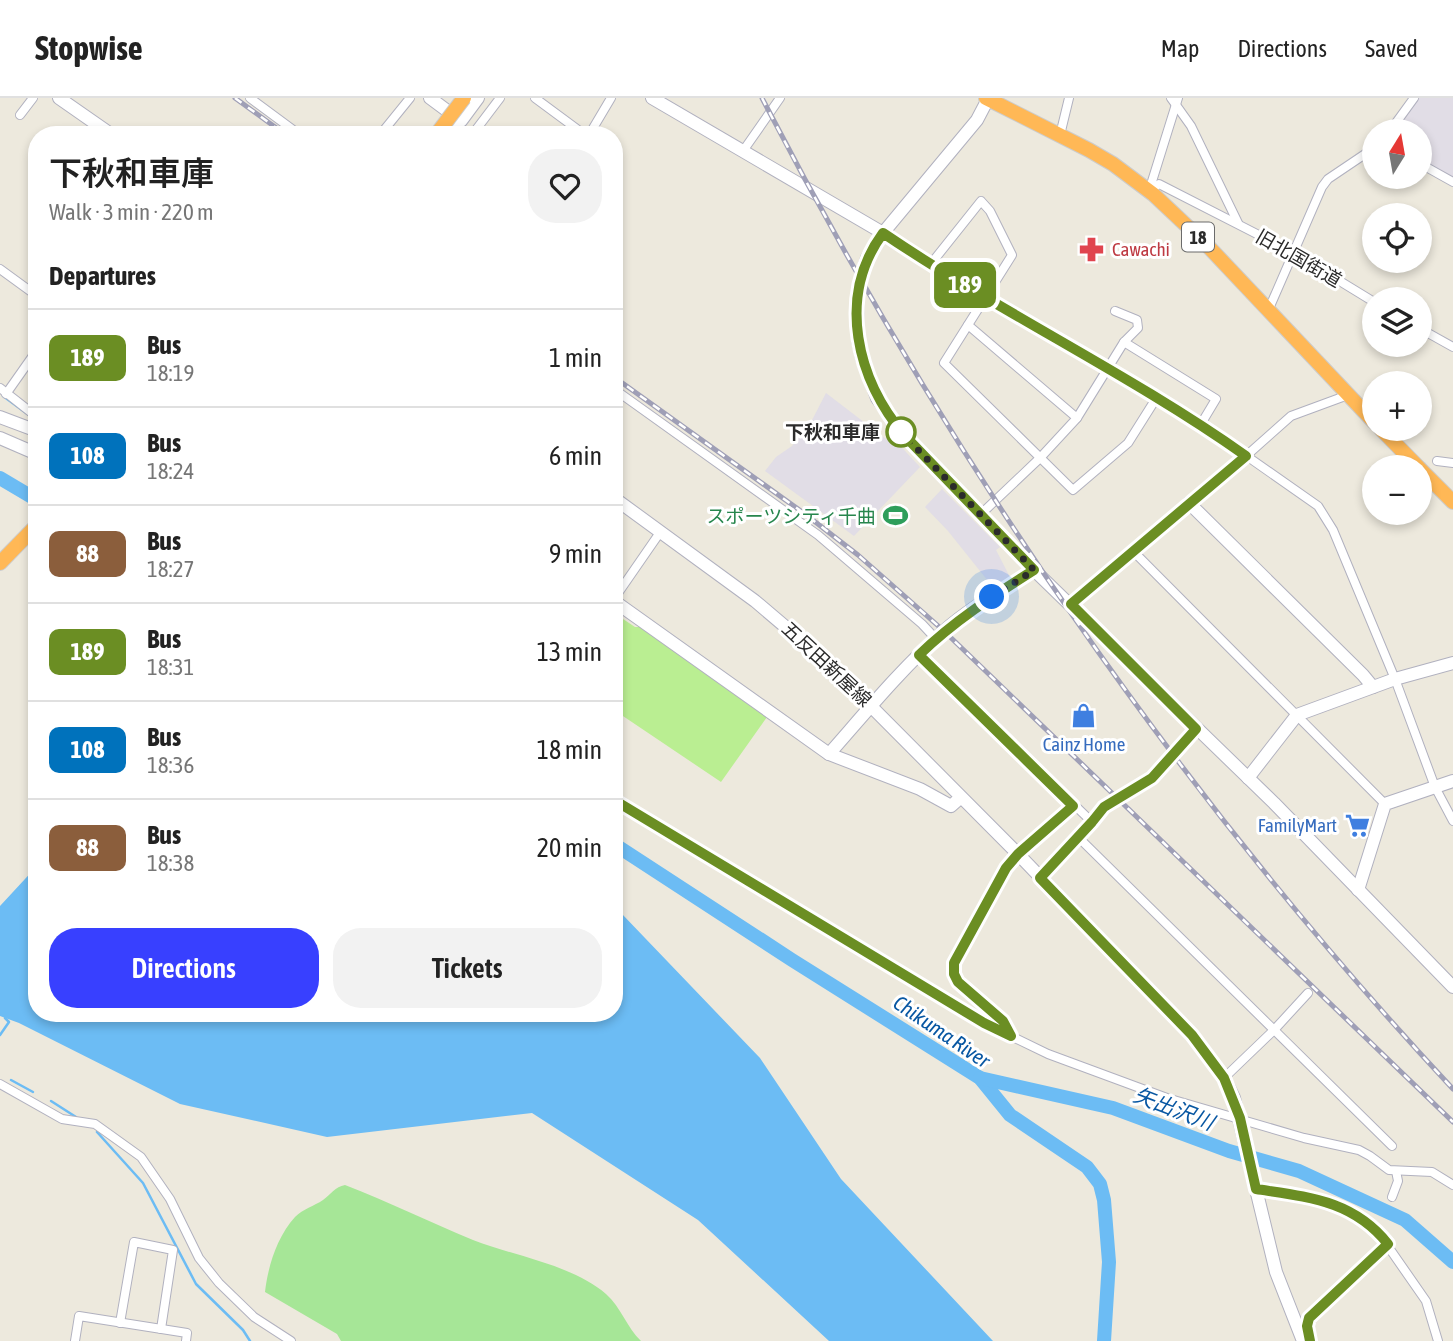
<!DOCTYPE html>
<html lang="en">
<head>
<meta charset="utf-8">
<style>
  :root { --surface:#fff; --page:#f2f2f2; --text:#222; --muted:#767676; --line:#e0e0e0; --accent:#3840ff }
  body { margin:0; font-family:"Asap Condensed","Noto Sans JP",sans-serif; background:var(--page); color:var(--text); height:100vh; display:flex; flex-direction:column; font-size:26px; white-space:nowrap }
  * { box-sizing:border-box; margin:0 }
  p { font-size:23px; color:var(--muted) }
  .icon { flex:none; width:38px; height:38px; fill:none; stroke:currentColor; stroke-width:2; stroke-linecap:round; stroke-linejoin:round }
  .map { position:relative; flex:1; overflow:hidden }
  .details { position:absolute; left:28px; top:28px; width:595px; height:896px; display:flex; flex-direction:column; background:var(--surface); border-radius:28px; box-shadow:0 4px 10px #0003 }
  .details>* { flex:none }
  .badge { padding:0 14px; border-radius:10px; font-size:24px; line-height:46px }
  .needle { width:46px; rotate:11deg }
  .controls { position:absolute; left:1362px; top:21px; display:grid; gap:14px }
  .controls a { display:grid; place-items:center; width:70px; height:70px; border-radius:50%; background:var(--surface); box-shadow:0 4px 10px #0003; font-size:35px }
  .you { position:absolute; width:35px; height:35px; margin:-18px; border:5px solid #fff; border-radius:50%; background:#1a73e8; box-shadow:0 0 0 10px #1a73e833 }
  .map>.badge { position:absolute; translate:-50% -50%; box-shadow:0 0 0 4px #fff }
  h2 { padding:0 21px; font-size:26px; line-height:63px }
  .round { display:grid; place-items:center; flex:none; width:74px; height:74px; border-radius:28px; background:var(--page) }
  .head { display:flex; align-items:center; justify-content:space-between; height:119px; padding:0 21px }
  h1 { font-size:33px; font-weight:600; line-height:52px }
  .cta { display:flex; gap:14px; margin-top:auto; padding:14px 21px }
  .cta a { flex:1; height:80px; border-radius:28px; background:var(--accent); color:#fff; font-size:28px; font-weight:600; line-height:80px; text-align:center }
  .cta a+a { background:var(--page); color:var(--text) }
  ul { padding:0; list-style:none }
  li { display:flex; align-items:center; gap:21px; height:98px; padding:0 21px; border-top:2px solid var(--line) }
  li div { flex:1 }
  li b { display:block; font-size:26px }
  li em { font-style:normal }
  li .badge { min-width:77px; font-weight:700; text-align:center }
  header { display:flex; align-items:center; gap:42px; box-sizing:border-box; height:98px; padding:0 35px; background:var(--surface); border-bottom:2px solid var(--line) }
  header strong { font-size:33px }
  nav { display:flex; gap:38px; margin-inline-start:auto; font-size:24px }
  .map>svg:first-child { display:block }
  .industrial { fill:#e1dde6 }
  .park { fill:#a6e697 }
  .pitch { fill:#baee92 }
  .water { fill:#6cbcf4 }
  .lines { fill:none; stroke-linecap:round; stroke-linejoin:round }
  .stream { stroke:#6cbcf4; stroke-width:2.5 }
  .river { stroke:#6cbcf4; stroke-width:14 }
  .street-casing { stroke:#b1b1bf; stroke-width:10 }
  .secondary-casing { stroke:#b1b1bf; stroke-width:14 }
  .highway-casing { stroke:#ccc; stroke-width:16 }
  .street { stroke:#fff; stroke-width:8 }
  .secondary { stroke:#fff; stroke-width:12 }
  .highway { stroke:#ffb856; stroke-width:14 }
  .rail-casing { stroke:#9f9fb6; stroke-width:5 }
  .rail { stroke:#fff; stroke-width:2.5; stroke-dasharray:8; stroke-linecap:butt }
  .highway-bridge-casing { stroke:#ccc; stroke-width:16; stroke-linecap:butt }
  .highway-bridge { stroke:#ffb856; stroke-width:14 }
  .line-casing { stroke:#fff; stroke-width:16 }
  .line { stroke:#6b8e23; stroke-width:10 }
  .walk { stroke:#2b2b2b; stroke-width:7; stroke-dasharray:0 12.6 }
  .stop-dot { fill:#fff; stroke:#6b8e23; stroke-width:3.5 }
  .labels { text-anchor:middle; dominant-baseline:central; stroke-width:6; stroke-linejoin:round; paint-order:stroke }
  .shield { fill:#fff; stroke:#6b6b6b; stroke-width:2 }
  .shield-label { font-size:18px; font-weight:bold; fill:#2b2b2b }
  .health-label { font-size:19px; fill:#be3a42; stroke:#fff; text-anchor:start }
  .street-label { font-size:19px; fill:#2b2b2b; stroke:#fff }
  .stop-label { font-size:19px; font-weight:bold; fill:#2b2b2b; stroke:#fff; text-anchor:end }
  .leisure-label { font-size:19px; fill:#27864d; stroke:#fff; text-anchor:end }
  .shop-label { font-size:19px; fill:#366cbe; stroke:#fff }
  .water-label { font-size:21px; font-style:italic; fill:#0857a2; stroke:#fff }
</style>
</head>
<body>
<header>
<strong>Stopwise</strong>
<nav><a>Map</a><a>Directions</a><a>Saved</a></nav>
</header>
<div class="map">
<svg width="1453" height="1243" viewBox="0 0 1453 1243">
  <rect width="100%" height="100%" fill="#ede9dd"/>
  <g class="industrial">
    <polygon points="1417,0 1453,0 1453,81 1419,62 1419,33 1394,33"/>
    <polygon points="826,295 886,341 893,340 920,369 854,438 765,373 776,359 792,348 811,324"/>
    <polygon points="942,391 1000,449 996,452 1012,483 996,493 948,433 925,409"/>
  </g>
  <path class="park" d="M345 1087C389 1104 430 1124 473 1142 514 1158 573 1167 606 1196 621 1209 627 1230 641 1243H341L337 1236 265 1194C268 1168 277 1139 295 1119 303 1111 314 1108 323 1102 331 1096 335 1089 345 1087Z"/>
  <polygon class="pitch" points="614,510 623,515 623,521 635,529 640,529 767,619 721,684 614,612"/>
  <polygon class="water" points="37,768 37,915 614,915 614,813 622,816 760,960 841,1081 993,1243 829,1243 698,1122 532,1015 327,1039 180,1006 19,925 0,918 0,808"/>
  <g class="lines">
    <g class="stream">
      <polyline points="3,298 37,323"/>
      <polyline points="0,937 9,924 5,920"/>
      <polyline points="11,982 33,994"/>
      <polyline points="51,1003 76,1019"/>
      <polyline points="97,1034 143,1085 196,1186 243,1232 250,1243"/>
    </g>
    <g class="river">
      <polyline points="0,380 37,402"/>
      <polyline points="614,746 792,862 980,980 1010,1017 1087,1069 1100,1086 1104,1102 1109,1164 1104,1243"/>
      <polyline points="980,980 1113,1010 1229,1053 1299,1073 1405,1122 1453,1164"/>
    </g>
    <defs>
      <g id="street">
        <polyline points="250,0 300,37"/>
        <polyline points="535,0 585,37"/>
        <polyline points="1171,0 1191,28 1238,125"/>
        <polyline points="20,17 33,0"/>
        <polyline points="1390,33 1414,0"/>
        <polyline points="380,37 410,0"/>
        <polyline points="450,37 461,23"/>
        <polyline points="472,37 500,0"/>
        <polyline points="589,37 611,0"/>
        <polyline points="1060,37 1069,0"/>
        <polyline points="743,53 780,0"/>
        <polyline points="1419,65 1453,84"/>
        <polyline points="1149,93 1159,86 1294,155 1374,204"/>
        <polyline points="1149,93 1178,0"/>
        <polyline points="883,135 930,167 1201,326 1318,408 1333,432 1395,581 1435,689 1453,723"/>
        <polyline points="930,167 981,103 990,113 1012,157 944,265 1073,392 1128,345 1157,299"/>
        <polyline points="0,171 37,198"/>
        <polyline points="1115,213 1137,222 1138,230 1124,244"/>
        <polyline points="1268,213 1322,89 1328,81 1374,50"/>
        <polyline points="968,227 1077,320"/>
        <polyline points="1419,230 1453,249"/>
        <polyline points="0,290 37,319"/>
        <polyline points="614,291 818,437 922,526 936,541"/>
        <polyline points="6,296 37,252"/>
        <polyline points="1246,358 1291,318 1348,297"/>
        <polyline points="1437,363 1453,365"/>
        <polyline points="981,416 1040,360 1077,320 1124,244 1216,301 1201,326"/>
        <polyline points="1134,454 1385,706"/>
        <polyline points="614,501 661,433"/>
        <polyline points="920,557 1092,724"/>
        <polyline points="614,702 984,925 1048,956 1167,1000 1304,1040 1359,1052 1370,1058 1389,1072 1432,1074 1453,1087"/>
        <polyline points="1078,739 1392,1048"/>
        <polyline points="1040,780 1104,709 1152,680 1196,631"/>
        <path d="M1011 938 1003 923 958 884 954 876V865L997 782C1018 753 1047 731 1074 708"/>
        <polyline points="1224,980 1274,932 1308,895"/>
        <polyline points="0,986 62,1021 95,1026 141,1059 170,1101 199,1160 219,1185 254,1219 291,1243"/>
        <polyline points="1256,1091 1316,1100 1362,1121 1378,1134 1426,1203 1438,1243"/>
        <polyline points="1392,1099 1398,1083 1396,1073"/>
        <polyline points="120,1225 134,1144 173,1152 161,1231"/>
        <polyline points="75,1243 79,1218 187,1235 186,1243"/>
        <polyline points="1310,1243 1307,1228 1309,1220 1388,1146"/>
      </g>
      <g id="secondary">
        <polyline points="59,0 112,37"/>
        <polyline points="430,0 461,23 478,0"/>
        <polyline points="652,0 883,135"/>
        <polyline points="988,1 977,22 883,135 867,160 863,173 857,201 858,242 862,260 877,300 905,338 1034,472 1274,705 1453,889"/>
        <polyline points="0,319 37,333"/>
        <polyline points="0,340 37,356"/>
        <polyline points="614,400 755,503 828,565 1018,756 1192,937 1224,980 1234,1000 1276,1174 1303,1243"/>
        <polyline points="1189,405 1363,577 1373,589"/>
        <polyline points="614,503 829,656 920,691 951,708 960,700"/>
        <polyline points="1071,506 1246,358"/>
        <path d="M829 656C866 614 902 570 944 533 971 509 1003 492 1034 472"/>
        <polyline points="1248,680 1297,617 1395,581 1453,565"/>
        <polyline points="1358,792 1385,706 1453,683"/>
      </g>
      <g id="highway">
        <polyline points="986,0 1089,52 1113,66 1153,96 1205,145 1374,324"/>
        <polyline points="1381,331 1418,369"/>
        <polyline points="1419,370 1453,404"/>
        <polyline points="0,465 37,427"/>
      </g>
    </defs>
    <use href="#street" class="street-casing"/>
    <use href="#secondary" class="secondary-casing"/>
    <use href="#highway" class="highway-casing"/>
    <use href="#street" class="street"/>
    <use href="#secondary" class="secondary"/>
    <use href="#highway" class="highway"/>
    <defs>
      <g id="rail">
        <polyline points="235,0 286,37"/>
        <path d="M762 0C947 358 1178 696 1453 991"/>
        <polyline points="614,279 805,416 858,457 944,533 1453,1024"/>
      </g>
    </defs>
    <use href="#rail" class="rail-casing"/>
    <use href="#rail" class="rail"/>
    <defs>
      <polyline id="highway-bridge" points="436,37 464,0"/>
    </defs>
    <use href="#highway-bridge" class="highway-bridge-casing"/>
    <use href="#highway-bridge" class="highway-bridge"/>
  </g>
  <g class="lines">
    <defs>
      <path id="line" d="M614 702 984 925 1011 938 1003 923 958 884 954 876V865L1006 770 1018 756 1073 708 919 557C954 523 993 498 1034 472L905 338C857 282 836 199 883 135 1001 215 1130 276 1246 358L1071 506 1196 631 1152 680 1104 709 1092 724 1040 780 1192 937 1224 980 1240 1020 1256 1091C1308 1099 1353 1102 1388 1146L1309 1220 1307 1228 1310 1243"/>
    </defs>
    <use href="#line" class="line-casing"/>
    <use href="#line" class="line"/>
    <polyline class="walk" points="901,334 1034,472 992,499"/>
  </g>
  <defs>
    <symbol id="pharmacy-bare" viewBox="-9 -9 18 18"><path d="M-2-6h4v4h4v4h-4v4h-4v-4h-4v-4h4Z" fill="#e0444e" stroke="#fff" stroke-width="2.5" paint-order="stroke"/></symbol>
    <symbol id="stadium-bare" viewBox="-9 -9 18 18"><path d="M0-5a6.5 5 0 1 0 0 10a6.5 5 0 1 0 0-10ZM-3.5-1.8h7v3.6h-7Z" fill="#2e9e5b" stroke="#fff" stroke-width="2.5" paint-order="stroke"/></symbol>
    <symbol id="shop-bare" viewBox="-9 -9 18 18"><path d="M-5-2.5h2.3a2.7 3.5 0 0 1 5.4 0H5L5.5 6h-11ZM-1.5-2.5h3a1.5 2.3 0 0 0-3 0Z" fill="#3f7fe0" stroke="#fff" stroke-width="2.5" paint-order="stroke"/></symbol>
    <symbol id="supermarket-bare" viewBox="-9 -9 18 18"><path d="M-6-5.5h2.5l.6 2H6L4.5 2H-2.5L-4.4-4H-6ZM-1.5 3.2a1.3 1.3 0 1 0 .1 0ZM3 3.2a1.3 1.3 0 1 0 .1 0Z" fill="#3f7fe0" stroke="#fff" stroke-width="2.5" paint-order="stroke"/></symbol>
  </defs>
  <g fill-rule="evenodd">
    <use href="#pharmacy-bare" x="1074" y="134" width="35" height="35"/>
    <use href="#stadium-bare" x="878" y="400" width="35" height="35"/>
    <use href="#shop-bare" x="1066" y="600" width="35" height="35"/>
    <use href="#supermarket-bare" x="1340" y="710" width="35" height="35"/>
  </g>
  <circle class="stop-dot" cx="901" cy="334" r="14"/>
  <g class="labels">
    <rect class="shield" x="1182" y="124.5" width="32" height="29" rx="5"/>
    <g class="shield-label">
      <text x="1198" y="139">18</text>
    </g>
    <g class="health-label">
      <text x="1112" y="151">Cawachi</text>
    </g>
    <g class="street-label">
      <text transform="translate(1299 160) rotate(30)">旧北国街道</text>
      <text transform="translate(827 566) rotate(43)">五反田新屋線</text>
    </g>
    <g class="stop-label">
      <text x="880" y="334">下秋和車庫</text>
    </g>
    <g class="leisure-label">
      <text x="876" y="418">スポーツシティ千曲</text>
    </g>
    <g class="shop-label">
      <text x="1084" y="646">Cainz Home</text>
      <text x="1337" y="727" text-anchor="end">FamilyMart</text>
    </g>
    <g class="water-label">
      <text transform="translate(942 933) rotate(34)">Chikuma River</text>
      <text transform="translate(1174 1010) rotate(21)">矢出沢川</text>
    </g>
  </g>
</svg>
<div class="controls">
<a><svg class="needle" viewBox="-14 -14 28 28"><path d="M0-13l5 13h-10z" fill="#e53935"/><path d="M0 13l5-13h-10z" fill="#767676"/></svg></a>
<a><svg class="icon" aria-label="locate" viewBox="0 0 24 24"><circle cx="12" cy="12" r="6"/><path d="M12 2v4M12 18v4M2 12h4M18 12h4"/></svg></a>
<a><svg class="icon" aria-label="layers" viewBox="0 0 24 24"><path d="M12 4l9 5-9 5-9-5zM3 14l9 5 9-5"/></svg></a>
<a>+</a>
<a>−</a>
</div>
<div class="you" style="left:992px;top:499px"></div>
<b class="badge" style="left:965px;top:187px;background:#6b8e23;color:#fff">189</b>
<section class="details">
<div class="head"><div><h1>下秋和車庫</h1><p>Walk · 3 min · 220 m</p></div><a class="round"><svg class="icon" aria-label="heart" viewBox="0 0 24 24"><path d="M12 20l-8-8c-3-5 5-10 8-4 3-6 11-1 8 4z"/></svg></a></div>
<h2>Departures</h2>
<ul>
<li><span class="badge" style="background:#6b8e23;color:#fff">189</span><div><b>Bus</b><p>18:19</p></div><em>1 min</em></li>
<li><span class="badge" style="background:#0072bc;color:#fff">108</span><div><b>Bus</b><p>18:24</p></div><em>6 min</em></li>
<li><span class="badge" style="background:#8b5e3c;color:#fff">88</span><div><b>Bus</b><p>18:27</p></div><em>9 min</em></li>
<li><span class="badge" style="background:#6b8e23;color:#fff">189</span><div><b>Bus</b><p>18:31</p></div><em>13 min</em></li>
<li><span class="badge" style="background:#0072bc;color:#fff">108</span><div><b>Bus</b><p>18:36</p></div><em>18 min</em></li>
<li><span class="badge" style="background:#8b5e3c;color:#fff">88</span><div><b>Bus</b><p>18:38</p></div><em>20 min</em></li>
</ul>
<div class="cta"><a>Directions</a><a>Tickets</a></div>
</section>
</div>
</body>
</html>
